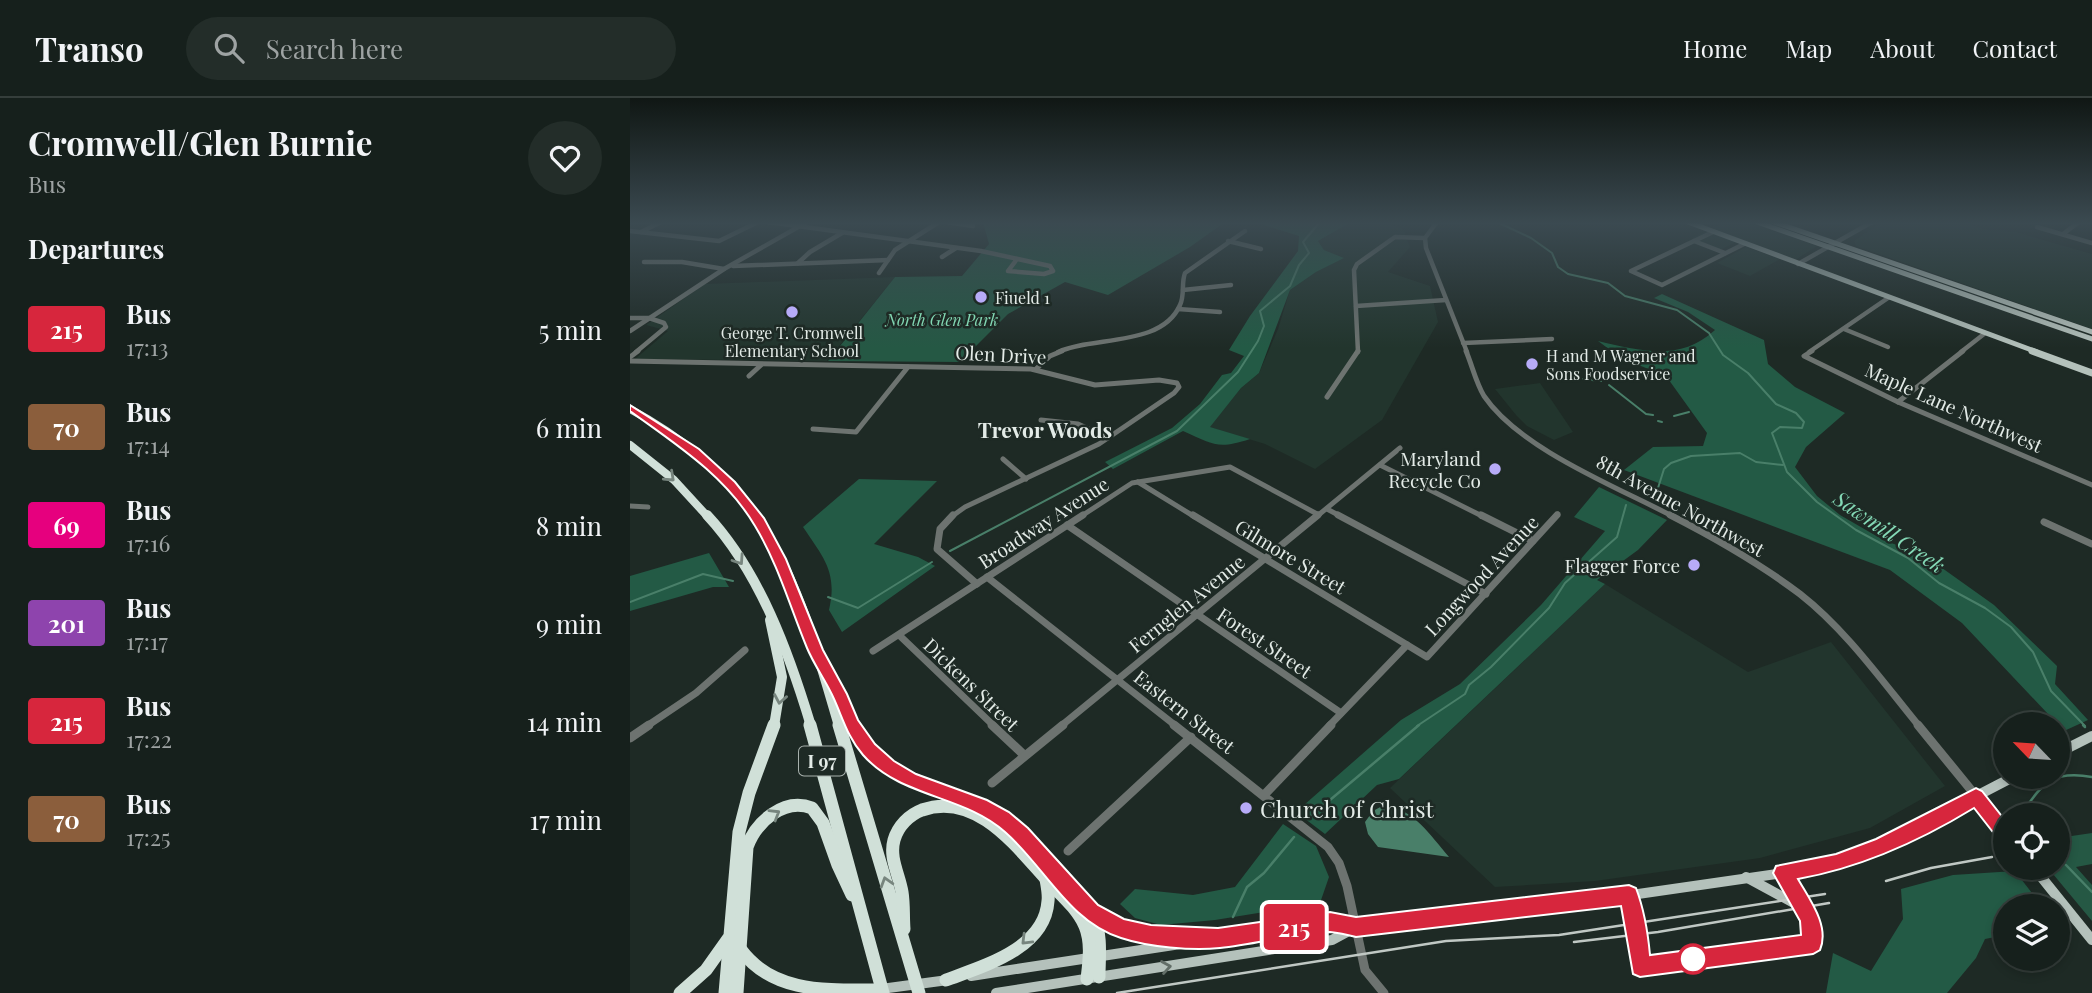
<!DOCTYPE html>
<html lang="en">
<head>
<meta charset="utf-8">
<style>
  :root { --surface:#16201c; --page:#232d29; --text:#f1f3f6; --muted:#9ea3a3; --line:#353e3b }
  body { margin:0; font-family:"Playfair Display",serif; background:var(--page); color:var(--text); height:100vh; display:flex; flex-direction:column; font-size:26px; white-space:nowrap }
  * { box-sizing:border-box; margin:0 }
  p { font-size:23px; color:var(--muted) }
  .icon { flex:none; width:38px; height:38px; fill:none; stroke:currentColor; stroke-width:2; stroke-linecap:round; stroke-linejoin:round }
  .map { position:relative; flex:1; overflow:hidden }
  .details { display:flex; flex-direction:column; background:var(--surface); width:630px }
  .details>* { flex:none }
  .badge { padding:0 14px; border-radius:5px; font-size:24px; line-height:46px }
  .needle { width:46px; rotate:295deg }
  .tools { position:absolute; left:1363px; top:614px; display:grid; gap:14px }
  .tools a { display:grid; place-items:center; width:77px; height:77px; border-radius:50%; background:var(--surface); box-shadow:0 4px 10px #0003,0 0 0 2px var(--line); font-size:35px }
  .map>.badge { position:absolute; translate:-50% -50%; box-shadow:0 0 0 4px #fff }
  h2 { padding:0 28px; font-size:26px; line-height:63px }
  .round { display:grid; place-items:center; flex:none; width:74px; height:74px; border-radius:37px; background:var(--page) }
  .overview { display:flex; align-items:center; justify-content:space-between; height:119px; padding:0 28px }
  h1 { font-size:33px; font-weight:700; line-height:52px }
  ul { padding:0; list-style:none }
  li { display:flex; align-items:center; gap:21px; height:98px; padding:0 28px }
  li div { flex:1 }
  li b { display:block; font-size:26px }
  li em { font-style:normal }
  li .badge { min-width:77px; font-weight:700; text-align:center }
  header { display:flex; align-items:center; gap:42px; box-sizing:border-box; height:98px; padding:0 35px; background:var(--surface); border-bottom:2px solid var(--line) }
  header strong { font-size:33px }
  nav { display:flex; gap:38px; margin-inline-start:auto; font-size:24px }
  .search { width:490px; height:63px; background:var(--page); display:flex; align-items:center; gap:18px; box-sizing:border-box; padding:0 24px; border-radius:38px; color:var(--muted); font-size:26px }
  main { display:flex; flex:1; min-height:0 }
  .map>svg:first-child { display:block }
  .built { fill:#22352d }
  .green { fill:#255844 }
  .forest { fill:#235a45 }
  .water { fill:#497f69 }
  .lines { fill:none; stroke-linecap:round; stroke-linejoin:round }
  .stream-far1 { stroke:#497f69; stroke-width:2 }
  .stream { stroke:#497f69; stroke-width:2.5 }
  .minor-far3 { stroke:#6d7370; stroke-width:4.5 }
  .minor-far2 { stroke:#6d7370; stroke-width:5 }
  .minor-far1 { stroke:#6d7370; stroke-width:7 }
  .minor { stroke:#6d7370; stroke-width:9 }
  .major-far2 { stroke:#b4c1bb; stroke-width:5 }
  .major-far1 { stroke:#b4c1bb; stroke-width:7 }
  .major { stroke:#b4c1bb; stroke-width:10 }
  .highway-far2 { stroke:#d0e0d8; stroke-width:8 }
  .highway-far1 { stroke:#d0e0d8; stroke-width:10 }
  .highway { stroke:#d0e0d8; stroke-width:13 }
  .tram { stroke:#c0c8c4; stroke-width:2.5 }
  .oneway { stroke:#77857e }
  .oneway2 { stroke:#626e68 }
  .line { fill:#d7263d; stroke:#fff; stroke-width:2 }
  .poi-dot { fill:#b7abf8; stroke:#1e2a25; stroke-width:2.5 }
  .stop-dot { fill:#fff; stroke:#d7263d; stroke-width:3.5 }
  .labels { text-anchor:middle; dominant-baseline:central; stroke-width:5; stroke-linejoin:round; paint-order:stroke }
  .far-poi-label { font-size:16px; fill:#e3ebe7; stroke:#1e2a25; text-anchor:start }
  .far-park-label { font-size:16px; font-style:italic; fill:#82d7b3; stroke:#1e2a25 }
  .shield { fill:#1e2a25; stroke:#a8b1ad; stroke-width:2 }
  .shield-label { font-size:18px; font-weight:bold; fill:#e3ebe7 }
  .street-label { font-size:19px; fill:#e3ebe7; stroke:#1e2a25 }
  .poi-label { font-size:19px; fill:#e3ebe7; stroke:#1e2a25; text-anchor:end }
  .neighbourhood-label { font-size:21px; font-weight:bold; fill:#e3ebe7; stroke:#1e2a25 }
  .water-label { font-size:21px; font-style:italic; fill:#84d9b6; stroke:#1e2a25 }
  .near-poi-label { font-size:23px; fill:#e3ebe7; stroke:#1e2a25; text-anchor:start }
</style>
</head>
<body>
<header>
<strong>Transo</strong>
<div class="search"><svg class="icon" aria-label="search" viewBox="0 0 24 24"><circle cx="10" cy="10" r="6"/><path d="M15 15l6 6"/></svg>Search here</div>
<nav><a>Home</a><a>Map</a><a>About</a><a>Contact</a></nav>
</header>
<main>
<section class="details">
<div class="overview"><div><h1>Cromwell/Glen Burnie</h1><p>Bus</p></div><a class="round"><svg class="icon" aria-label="heart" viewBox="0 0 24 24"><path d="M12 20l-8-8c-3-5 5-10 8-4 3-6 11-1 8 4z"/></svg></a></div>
<h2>Departures</h2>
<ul>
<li><span class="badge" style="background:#d7263d;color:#fff">215</span><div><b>Bus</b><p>17:13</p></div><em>5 min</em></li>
<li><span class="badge" style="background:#8b5e3c;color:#fff">70</span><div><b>Bus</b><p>17:14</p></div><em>6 min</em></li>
<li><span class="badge" style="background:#e6007e;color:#fff">69</span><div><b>Bus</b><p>17:16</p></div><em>8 min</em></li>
<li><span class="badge" style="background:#8e44ad;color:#fff">201</span><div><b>Bus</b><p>17:17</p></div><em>9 min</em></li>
<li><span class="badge" style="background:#d7263d;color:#fff">215</span><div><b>Bus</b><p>17:22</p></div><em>14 min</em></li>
<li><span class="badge" style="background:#8b5e3c;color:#fff">70</span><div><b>Bus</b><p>17:25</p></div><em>17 min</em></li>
</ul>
</section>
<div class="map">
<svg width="1462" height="895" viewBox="0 0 1462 895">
  <rect width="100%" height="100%" fill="#1e2a25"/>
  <g class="built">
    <polygon points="721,124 753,124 773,131 780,149 758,174 800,188 808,224 752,322 685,371 635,346 579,329 611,290 629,275 648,231 660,192 686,174 713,160 694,152 688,143"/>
    <polygon points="1094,124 1118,124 1187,148 1165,162 1110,142 1090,152 1062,140"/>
    <polygon points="1252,124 1330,124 1353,131 1386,134 1462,156 1462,231 1226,148 1224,143"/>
    <polygon points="1116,149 1150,161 1120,178 1087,165"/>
    <polygon points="265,179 197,263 5,261 38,233 16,227 75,186"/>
    <polygon points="910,285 943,334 924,342 897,328 886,317 865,291"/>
    <polygon points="975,486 1118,574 1201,544 1315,688 1240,730 1130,760 965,783 865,789 760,690"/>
  </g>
  <g class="green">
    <polygon points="353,124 595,124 560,149 478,197 435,184 378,216 330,264 198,263 265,179 332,178 359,146"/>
    <polygon points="1462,735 1462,766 1446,769 1462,787 1462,823 1418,770 1428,770 1428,740"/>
  </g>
  <g class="forest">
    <path d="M636 124H721L688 143 694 152 714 160 686 174 660 192 629 275 611 290 580 329 620 341C587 352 583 346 553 333L483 371 475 364 542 330 570 306 592 277 601 275 614 258 599 252 620 218 668 153 669 138 634 127Z"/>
    <path d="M1032 196 1134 242 1138 266 1165 289 1215 315 1176 349 1165 369 1187 398 1210 417 1255 443 1291 455 1364 507 1427 568 1425 586 1458 622 1434 633 1332 525 1260 472 994 372 1023 349 1073 348 1077 335 1036 278 991 260 968 243C1011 253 1050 264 1085 232L1058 214 1024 200Z"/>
    <path d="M229 381 307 383 244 446 288 459 305 468 212 534 199 512C208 474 193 459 173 429Z"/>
    <polygon points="969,389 1037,422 1008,452 967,482 975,486 769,681 747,687 695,736 666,714 771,622 830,586 911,507 975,433 944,419"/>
    <polygon points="79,455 99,489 83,489 0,513 0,478"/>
    <polygon points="653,726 686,748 699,779 690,805 585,822 531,827 505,820 490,806 505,791 563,797 605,789"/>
    <polygon points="1385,773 1412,808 1376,808 1375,837 1355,841 1346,860 1317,895 1196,895 1203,855 1241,873 1273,821 1271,791 1323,777"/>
  </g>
  <path class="water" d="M754 707C784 711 800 737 819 759L748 749 738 736 735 724 743 713Z"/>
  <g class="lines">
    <g class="stream-far1">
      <polyline points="867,124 901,140 922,155 928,169 938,176 978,185 995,198 1047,212 1079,235 1093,257 1118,275 1146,306 1166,315 1174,324 1172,330 1150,329 1142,335 1157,374 1187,404 1226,432 1278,460 1309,485 1355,510 1381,529 1403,554 1421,593 1455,628"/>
      <polyline points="953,281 971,283"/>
      <polyline points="979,287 1016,316 1023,317"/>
      <polyline points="1044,318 1059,314"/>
      <polyline points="1028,323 1032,324"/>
      <polyline points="1023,393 1028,390 1034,371 1041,365 1061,358 1110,355 1126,364 1153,367"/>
      <polyline points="320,453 547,333 608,274 628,243 634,228 630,213 660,188 669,167 679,155 673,144 690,124"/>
      <polyline points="198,499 228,510 302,464"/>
      <polyline points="0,504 73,476 103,483"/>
      <polyline points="787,628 835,596 839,587 861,569 919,510 935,485 987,439 996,407"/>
    </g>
    <g class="stream">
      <polyline points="1453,627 1455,629"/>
      <polyline points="681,718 789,627"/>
      <path d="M1394 718 1393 714C1413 684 1424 672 1462 679"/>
      <polyline points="1436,767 1462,794"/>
      <polyline points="603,819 617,789 634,775 664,739"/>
    </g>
    <g class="minor-far3">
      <polyline points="138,124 351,153 420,168 423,173 414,176 378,173 387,161"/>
      <polyline points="316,124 343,128"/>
      <polyline points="807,124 795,140 796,150 837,254"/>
      <polyline points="1407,129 1462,145"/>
      <polyline points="0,133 89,143 128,124"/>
      <polyline points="11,134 31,124"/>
      <polyline points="1083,134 1001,173 1032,187 1114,146"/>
      <polyline points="1433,136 1449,124"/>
      <polyline points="598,143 631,151"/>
      <polyline points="1064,143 1095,155"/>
      <polyline points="312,159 326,150"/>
      <polyline points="14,164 52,164 94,171"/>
      <polyline points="168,165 180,154 212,135"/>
      <polyline points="1168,166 1242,124"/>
      <polyline points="103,168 258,162"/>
      <polyline points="249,175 265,152 309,124"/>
      <polyline points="553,192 601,187"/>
      <polyline points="726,208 816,202"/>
      <polyline points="548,211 590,214"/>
      <polyline points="0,220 19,220 34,225 36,229 6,254"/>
      <polyline points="1214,231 1258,249"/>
      <polyline points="0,233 94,171 177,124"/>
      <polyline points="833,245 922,241"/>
      <path d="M428 254C463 238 532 249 550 207 555 197 551 185 555 175L615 133"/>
      <polyline points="728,254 724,172 727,166 765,139 795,140"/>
      <polyline points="1179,254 1258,200"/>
      <polyline points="1331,254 1354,236"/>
    </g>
    <g class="minor-far2">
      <path d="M836 253C842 267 846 285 854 298 890 351 987 389 1044 419"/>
      <polyline points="1182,253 1174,258 1268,304 1462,387"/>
      <polyline points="0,259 8,253"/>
      <polyline points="0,263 401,271 465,287 529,282 547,285 549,289 544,295 469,346 335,409 321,419"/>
      <polyline points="406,271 420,258 432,253"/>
      <polyline points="119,278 131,267"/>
      <polyline points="697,299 728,253"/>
      <polyline points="1268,304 1333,253"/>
      <polyline points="411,322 448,326 478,340"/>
      <polyline points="183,331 226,334 278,269"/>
      <polyline points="373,361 396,381"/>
      <polyline points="750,367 854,419"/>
      <polyline points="508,384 565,419"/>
      <polyline points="0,408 18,409"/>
      <polyline points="697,411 712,419"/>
      <polyline points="450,419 502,385 600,369 689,417"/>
      <polyline points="686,419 770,350"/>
      <polyline points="925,419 928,416"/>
    </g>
    <g class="minor-far1">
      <polyline points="323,417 310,431 307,451 347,486"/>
      <polyline points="563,417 797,559 927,417"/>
      <polyline points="708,417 856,496"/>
      <polyline points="851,417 903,443"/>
      <path d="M1040 417C1085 440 1129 465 1170 496 1216 532 1252 583 1289 628"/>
      <polyline points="1414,424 1462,446"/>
      <polyline points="437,427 711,615"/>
      <polyline points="357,479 546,628"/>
      <polyline points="269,537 364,628"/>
      <polyline points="243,553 453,417"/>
      <polyline points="17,628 66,595 115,552"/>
      <polyline points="431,628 688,417"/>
      <polyline points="699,628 777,547"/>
    </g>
    <g class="minor">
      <polyline points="362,627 394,657"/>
      <polyline points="544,627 698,749 709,765 717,788 735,872 754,895"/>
      <polyline points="1288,627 1346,698"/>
      <polyline points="0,640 19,627"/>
      <polyline points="362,685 433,627"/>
      <polyline points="634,697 701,627"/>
      <polyline points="438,753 561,639"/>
    </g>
    <g class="major-far2">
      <polyline points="1058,124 1407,254"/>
      <polyline points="1127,124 1462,241"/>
      <polyline points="1144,124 1462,234"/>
    </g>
    <polyline class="major-far1" points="1402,253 1462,275"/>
    <g class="major">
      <polyline points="1428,655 1462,638"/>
      <polyline points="1346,698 1376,735"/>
      <polyline points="1404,770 1462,842"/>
      <polyline points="1116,779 1175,811"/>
      <polyline points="586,841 700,824 726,829 925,808 1174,772 1256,745 1383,679"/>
      <polyline points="341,878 570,843"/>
      <polyline points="251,891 318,882"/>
      <polyline points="366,895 702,842 726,829"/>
    </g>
    <g class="highway-far2">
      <path d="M0 311C50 338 93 372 126 419"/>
      <polyline points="0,347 44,382 78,419"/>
    </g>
    <g class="highway-far1">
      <path d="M77 417C130 474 159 555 181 628"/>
      <path d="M124 417C168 479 188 557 209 628"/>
      <polyline points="140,522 152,579 144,628"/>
      <polyline points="197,575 224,628"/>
    </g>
    <g class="highway">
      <polyline points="180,627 253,895"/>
      <polyline points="209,627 289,895"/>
      <path d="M223 627C257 685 301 684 356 710 386 724 450 790 464 820 472 838 469 860 469 879"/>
      <polyline points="462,815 507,833 588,840"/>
      <path d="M274 831C273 819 274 806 272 794 269 776 259 760 264 742 268 728 279 717 292 712 346 693 386 748 418 783 431 797 447 810 455 828 462 845 459 864 457 881"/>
      <path d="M111 852C143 895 196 892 245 892"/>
      <path d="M316 882C353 868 415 851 418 803 419 796 417 788 416 781"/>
      <polyline points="50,895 76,872 98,841"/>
      <polyline points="95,895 109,734 119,695 144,627"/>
      <path d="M107 895 117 749C126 724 154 699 182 710L193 725 208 767 222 797"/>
    </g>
    <g class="tram">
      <polyline points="1256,783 1301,770 1362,759"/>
      <polyline points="944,844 1028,834 1199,805"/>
      <polyline points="487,895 816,843 929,837 1195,796"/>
    </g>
  </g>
  <defs><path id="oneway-chevron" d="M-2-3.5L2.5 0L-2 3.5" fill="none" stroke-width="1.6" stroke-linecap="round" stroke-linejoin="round" transform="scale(1.75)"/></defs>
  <g class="oneway">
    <use href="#oneway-chevron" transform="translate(40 379) rotate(43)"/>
    <use href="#oneway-chevron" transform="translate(109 462) rotate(56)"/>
    <use href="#oneway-chevron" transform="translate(150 601) rotate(100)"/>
    <use href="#oneway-chevron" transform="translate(145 716) rotate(-31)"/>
    <use href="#oneway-chevron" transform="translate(256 784) rotate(-107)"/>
    <use href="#oneway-chevron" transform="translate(396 842) rotate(135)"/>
  </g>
  <use class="oneway2" href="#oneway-chevron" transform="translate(536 869) rotate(-9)"/>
  <linearGradient id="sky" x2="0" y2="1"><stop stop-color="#101714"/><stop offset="0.5" stop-color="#3b4a51"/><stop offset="1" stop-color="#3b4a51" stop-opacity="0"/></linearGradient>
  <rect width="1462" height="250" fill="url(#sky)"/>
  <path class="line" d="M0 307 69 351 105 384 134 420 156 461 193 552 217 596 228 622 245 646 264 663 286 676 357 702 379 714 398 730 468 807 494 821 521 827 588 830 700 814 726 819 999 787 1006 790C1014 811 1018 835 1020 857L1171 837 1170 823 1143 775 1146 768 1206 756 1246 741 1346 690 1352 693 1385 735 1382 742 1376 744 1369 742 1344 710C1290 743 1230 770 1168 781 1180 802 1200 828 1190 852L1183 856 1010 879 1003 876 991 808 726 839C718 837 709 835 700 834 667 834 625 847 590 850 562 853 518 849 491 840 439 824 414 768 375 734 334 697 271 700 233 657 218 640 213 621 204 601 196 583 184 567 177 550 160 509 148 466 125 428 95 377 44 345 0 313Z"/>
  <g class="poi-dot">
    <circle cx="351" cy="199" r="7"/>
    <circle cx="162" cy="214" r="7"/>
    <circle cx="902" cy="266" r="7"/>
    <circle cx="865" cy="371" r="7"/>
    <circle cx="1064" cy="467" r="7"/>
    <circle cx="616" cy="710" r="7"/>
  </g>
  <circle class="stop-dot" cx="1063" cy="861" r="14"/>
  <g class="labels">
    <g class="far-poi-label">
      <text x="365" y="199">Fiueld 1</text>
      <text x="162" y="234" text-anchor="middle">George T. Cromwell<tspan x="162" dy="18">Elementary School</tspan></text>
      <text x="916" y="257">H and M Wagner and<tspan x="916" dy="18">Sons Foodservice</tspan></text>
    </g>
    <g class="far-park-label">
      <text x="312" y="221">North Glen Park</text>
    </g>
    <rect class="shield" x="169" y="648.5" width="46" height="29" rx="5"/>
    <g class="shield-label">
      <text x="192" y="663">I 97</text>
    </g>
    <g class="street-label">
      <text transform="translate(371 256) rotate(3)">Olen Drive</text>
      <text transform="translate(1324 309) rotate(24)">Maple Lane Northwest</text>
      <text transform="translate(1051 407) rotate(29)">8th Avenue Northwest</text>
      <text transform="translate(413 424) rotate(-33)">Broadway Avenue</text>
      <text transform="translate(661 458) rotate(31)">Gilmore Street</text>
      <text transform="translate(851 477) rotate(-47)">Longwood Avenue</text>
      <text transform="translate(556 505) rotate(-39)">Fernglen Avenue</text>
      <text transform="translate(635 544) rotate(34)">Forest Street</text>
      <text transform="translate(342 586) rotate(44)">Dickens Street</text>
      <text transform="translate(555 613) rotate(38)">Eastern Street</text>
    </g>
    <g class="poi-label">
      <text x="851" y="360">Maryland<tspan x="851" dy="22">Recycle Co</tspan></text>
      <text x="1050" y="467">Flagger Force</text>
    </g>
    <g class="neighbourhood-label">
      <text x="415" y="331">Trevor Woods</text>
    </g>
    <g class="water-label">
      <text transform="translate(1260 433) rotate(34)">Sawmill Creek</text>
    </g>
    <g class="near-poi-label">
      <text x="630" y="710">Church of Christ</text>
    </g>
  </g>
</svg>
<div class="tools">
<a><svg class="needle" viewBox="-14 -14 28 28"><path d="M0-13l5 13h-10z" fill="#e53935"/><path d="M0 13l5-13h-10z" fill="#9ea3a3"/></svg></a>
<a><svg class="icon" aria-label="locate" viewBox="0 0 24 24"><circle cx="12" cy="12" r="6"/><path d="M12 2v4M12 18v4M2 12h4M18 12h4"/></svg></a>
<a><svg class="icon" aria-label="layers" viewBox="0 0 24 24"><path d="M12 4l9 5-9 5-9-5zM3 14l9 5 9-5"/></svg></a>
</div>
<b class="badge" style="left:664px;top:829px;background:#d7263d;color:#fff">215</b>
</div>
</main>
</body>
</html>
